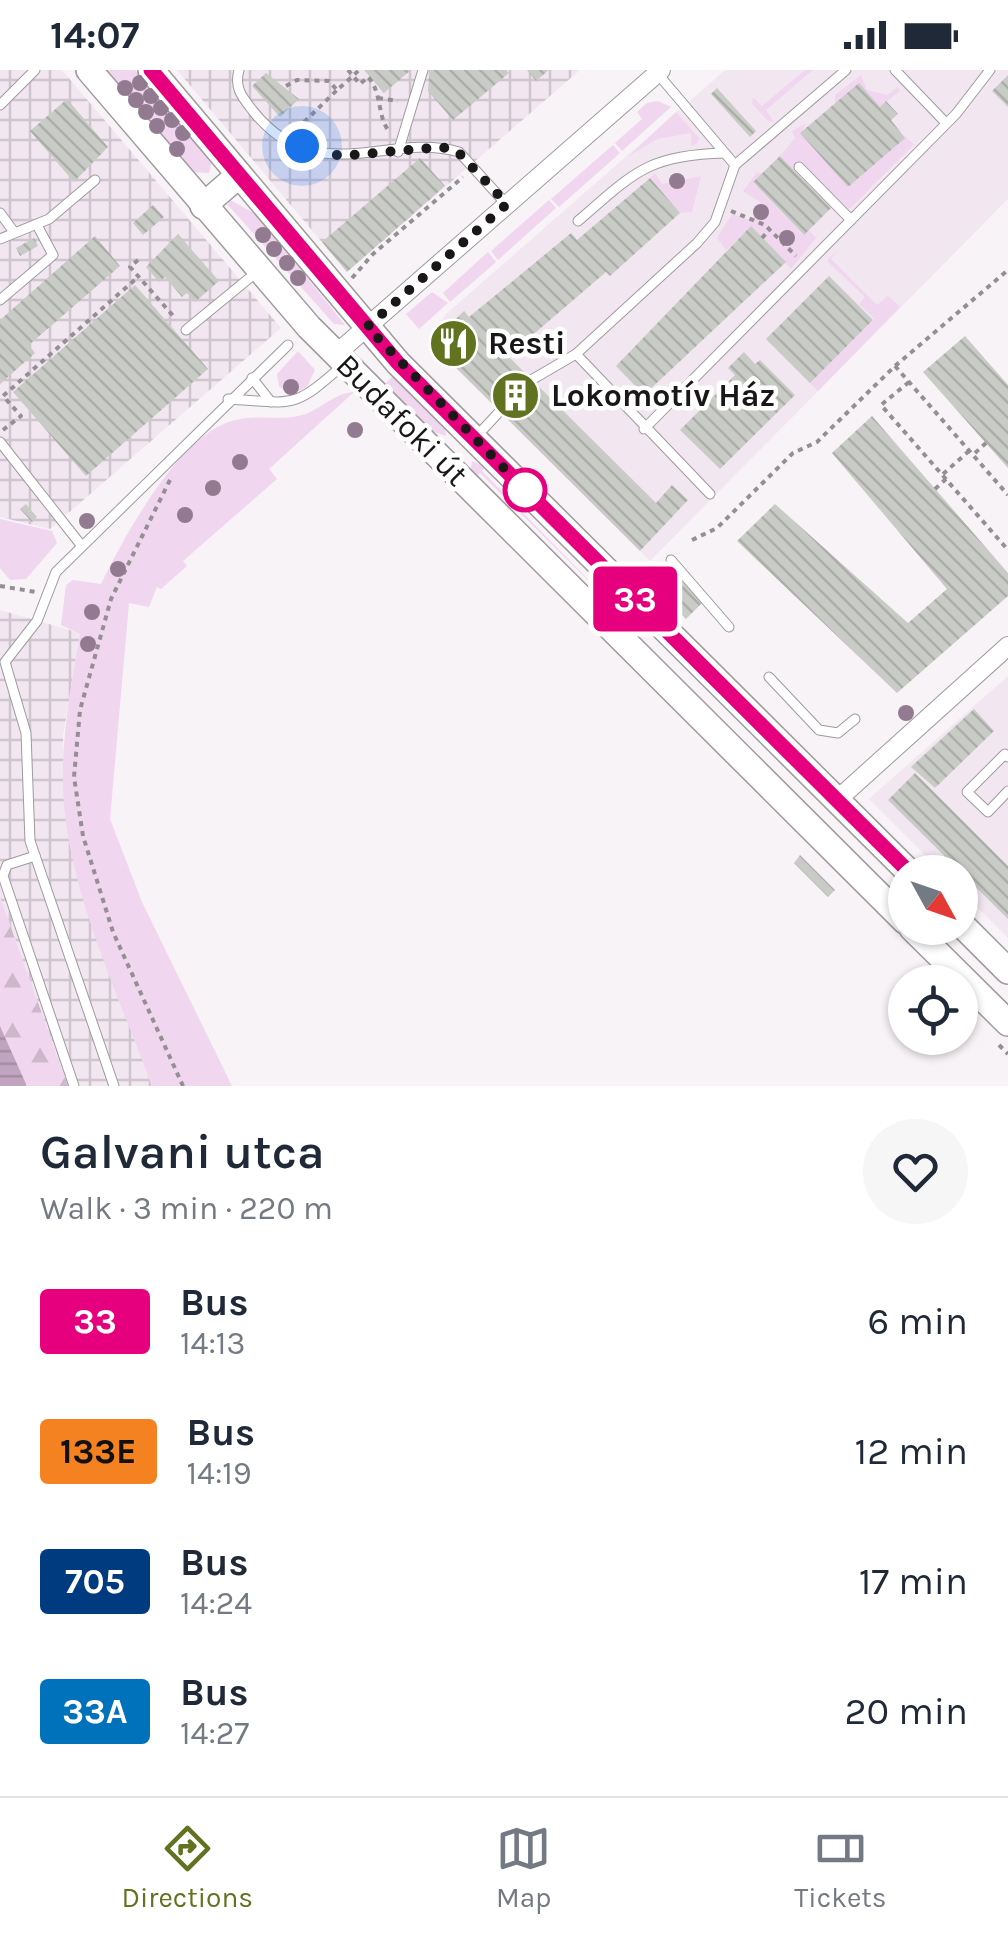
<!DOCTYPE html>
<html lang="en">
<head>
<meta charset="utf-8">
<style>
  :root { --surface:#fff; --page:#f6f6f7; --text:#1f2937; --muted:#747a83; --line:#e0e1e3; --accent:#617321 }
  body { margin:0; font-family:Karla,sans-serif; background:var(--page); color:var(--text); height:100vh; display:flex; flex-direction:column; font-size:38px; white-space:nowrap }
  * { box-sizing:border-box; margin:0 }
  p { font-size:32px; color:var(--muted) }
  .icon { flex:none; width:55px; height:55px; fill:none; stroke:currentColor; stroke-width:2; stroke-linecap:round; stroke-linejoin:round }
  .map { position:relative; height:1016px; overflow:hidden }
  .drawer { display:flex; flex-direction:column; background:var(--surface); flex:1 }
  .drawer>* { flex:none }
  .badge { padding:0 20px; border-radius:8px; font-size:35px; line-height:65px }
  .needle { width:65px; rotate:130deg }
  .buttons { position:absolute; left:888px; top:785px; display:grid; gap:20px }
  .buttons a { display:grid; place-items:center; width:90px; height:90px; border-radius:50%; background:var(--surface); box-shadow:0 2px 8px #0004; font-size:50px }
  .you { position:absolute; width:50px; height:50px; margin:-25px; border:8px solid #fff; border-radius:50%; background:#1a73e8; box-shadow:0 0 0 15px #1a73e833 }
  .map>.badge { position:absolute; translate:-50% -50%; box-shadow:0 0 0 5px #fff }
  .round { display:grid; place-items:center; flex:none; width:105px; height:105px; border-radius:52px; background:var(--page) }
  .headline { display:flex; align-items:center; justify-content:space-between; height:170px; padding:0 40px }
  h1 { font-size:48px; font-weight:600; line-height:75px }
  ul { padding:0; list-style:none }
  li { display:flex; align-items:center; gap:30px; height:130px; padding:0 40px }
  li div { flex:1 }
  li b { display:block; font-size:38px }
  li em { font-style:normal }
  li .badge { min-width:110px; font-weight:700; text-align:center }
  .status { display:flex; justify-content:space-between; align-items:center; height:70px; padding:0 50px; background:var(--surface); direction:ltr }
  .status svg { height:28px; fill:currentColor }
  .tab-bar { display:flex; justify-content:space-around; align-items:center; height:140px; border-top:2px solid var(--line); background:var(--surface); font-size:28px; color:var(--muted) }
  .tab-bar a { display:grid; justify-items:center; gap:5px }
  .tab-bar .on { color:var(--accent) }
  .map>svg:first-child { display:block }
  .built { fill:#f2e7f1 }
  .industrial { fill:url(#industrial-grid) }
  .grass { fill:#f0d6ee }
  .forest { fill:url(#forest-firs) }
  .water { fill:url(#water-rules) }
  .building { fill:url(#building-back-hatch) }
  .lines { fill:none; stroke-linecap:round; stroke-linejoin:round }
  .service-casing { stroke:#9e9a9e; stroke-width:11 }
  .minor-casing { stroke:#9e9a9e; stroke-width:20 }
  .secondary-casing { stroke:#9e9a9e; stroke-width:28 }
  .path { stroke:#938f92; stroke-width:4; stroke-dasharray:5 5; stroke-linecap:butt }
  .service { stroke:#fff; stroke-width:9 }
  .minor { stroke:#fff; stroke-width:18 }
  .secondary { stroke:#fff; stroke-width:25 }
  .tree { fill:#927b91 }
  .line-casing { stroke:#fff; stroke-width:22 }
  .line { stroke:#e6007e; stroke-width:15 }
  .walk { stroke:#191718; stroke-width:10; stroke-dasharray:0 18 }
  .stop-dot { fill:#fff; stroke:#e6007e; stroke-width:5 }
  .labels { text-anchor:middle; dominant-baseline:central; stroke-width:9; stroke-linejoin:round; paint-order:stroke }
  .poi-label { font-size:32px; font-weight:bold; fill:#191718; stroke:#fff; text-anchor:start }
  .street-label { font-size:32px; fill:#191718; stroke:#fff }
</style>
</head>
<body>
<div class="status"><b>14:07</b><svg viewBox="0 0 49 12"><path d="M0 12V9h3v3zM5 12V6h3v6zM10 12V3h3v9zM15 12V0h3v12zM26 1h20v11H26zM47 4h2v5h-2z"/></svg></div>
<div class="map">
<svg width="1008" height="1016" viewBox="0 0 1008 1016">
  <defs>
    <pattern id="industrial-grid" width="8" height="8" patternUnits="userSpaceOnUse" patternTransform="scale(2.5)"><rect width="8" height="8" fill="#f2e7f1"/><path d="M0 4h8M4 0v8" fill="none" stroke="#cfc5ce"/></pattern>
    <pattern id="forest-firs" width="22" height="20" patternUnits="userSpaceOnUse" patternTransform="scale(2.5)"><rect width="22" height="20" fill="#f0d6ee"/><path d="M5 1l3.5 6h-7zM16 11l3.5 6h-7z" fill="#cdb7cb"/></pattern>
    <pattern id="water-rules" width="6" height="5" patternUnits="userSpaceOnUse" patternTransform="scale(2.5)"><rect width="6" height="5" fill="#c1a4bf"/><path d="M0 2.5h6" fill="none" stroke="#a58ca3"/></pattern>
    <pattern id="building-back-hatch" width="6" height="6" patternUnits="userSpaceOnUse" patternTransform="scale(2.5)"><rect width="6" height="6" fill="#c9cbc6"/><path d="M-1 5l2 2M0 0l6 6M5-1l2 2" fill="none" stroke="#acaea9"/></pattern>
  </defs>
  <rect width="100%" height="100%" fill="#f8f3f7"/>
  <g class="built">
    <polygon points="725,0 1008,0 1008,129 650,491 431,273 446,258 442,251 446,244"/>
    <polygon points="1008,606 1008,868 960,820 960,802 942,802 869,729"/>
  </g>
  <g class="industrial">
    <polygon points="0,0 62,0 281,258 50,459 0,447"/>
    <polygon points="177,0 580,0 347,202"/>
    <polygon points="0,540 80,563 63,666 66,754 85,830 152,1016 68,1016 0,827"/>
  </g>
  <g class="grass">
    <polygon points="104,0 135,0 212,91 209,103 192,102"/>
    <polygon points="805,0 813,0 766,40 774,52 768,51 752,34 753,27 762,36"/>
    <polygon points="861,5 867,20 887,25 898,17 900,21 880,37 835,33 835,25"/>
    <polygon points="658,31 671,37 622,81 615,73 642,49 637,42 647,33"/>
    <polygon points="676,42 699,68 697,74 691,76 691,63 657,69 629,86"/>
    <polygon points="806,53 801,63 848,117 903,65 914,74 851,138 845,139 803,94 795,101 779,87 795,68 792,61"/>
    <polygon points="613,75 620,83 559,137 551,129"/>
    <polygon points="757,102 762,104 753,113 803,165 809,160 816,168 791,199 751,157 726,180 717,168 732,144 751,151 760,132 743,121"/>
    <polygon points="655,103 662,114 701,106 692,142 680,143 650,108"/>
    <polygon points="230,130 256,144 345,255 334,254 228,135"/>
    <polygon points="549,130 556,138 498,190 491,181"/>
    <polygon points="839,178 831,189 877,235 888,226 900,237 818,321 810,313 875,249 859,234 865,227 827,191"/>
    <polygon points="488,182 496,192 450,232 443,223"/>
    <polygon points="432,222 448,233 419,259 406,244"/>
    <polygon points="298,281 315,300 307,317 290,325 279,316 277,304"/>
    <polygon points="394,305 445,357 446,366 429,360 385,314"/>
    <path d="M354 322 269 399 277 409 183 491 187 496 161 519 157 517 149 537 129 533 110 749 142 832 232 1016H152C121 932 79 843 66 754 57 690 69 627 80 564L61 555 66 515 73 510 101 514C124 467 177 369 229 352 253 343 275 351 298 346 320 342 330 324 354 322Z"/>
    <polygon points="472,391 485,397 482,401 619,541 480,403 476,407 471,401"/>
    <polygon points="0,449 52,461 57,473 26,509 10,510 0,498"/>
  </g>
  <polygon class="forest" points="0,827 68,1016 26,1016 0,956"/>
  <polygon class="water" points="0,956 26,1014 26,1016 0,1016"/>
  <g class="building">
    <polygon points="364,0 411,0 384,23"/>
    <polygon points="430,0 506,0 509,3 453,50 428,21"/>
    <polygon points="527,0 549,0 536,11"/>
    <polygon points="266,3 299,29 280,47 252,16"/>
    <polygon points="1008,5 1008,37 992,21"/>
    <polygon points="859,13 880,37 886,31 898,44 891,50 905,68 848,117 800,63"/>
    <polygon points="717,18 756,61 750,67 711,24"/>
    <polygon points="67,29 108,77 74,112 30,61"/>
    <polygon points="780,86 831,138 804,165 753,112"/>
    <polygon points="420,88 445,116 347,202 322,172"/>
    <polygon points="650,108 680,143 610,206 606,202 508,286 656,433 672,415 688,430 640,481 431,273 464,241 469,247 571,163 577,170"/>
    <polygon points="153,135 164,147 143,165 133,153"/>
    <polygon points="751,156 786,192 644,325 616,296"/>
    <polygon points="178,164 219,211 195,232 187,223 182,227 165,207 159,212 146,197"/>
    <polygon points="95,166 120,196 29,275 35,283 0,314 0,250"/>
    <polygon points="34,168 38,176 20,186 16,178"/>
    <polygon points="829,206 873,250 810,313 766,269"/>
    <polygon points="135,215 208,299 86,406 13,322"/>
    <polygon points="965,266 1008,315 1008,398 923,302"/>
    <polygon points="744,282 755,294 760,290 795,325 720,399 680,360 735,305 728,298"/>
    <polygon points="872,346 1008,503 1008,526 897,623 737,471 775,434 908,553 947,519 832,383"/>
    <polygon points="26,434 37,447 32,452 20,439"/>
    <polygon points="679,508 703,532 686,549 662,525"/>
    <polygon points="974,639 994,661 935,718 911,697"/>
    <polygon points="915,703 1008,796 1008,849 888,730"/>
    <polygon points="800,785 835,820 828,827 794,793"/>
  </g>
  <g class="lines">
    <defs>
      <g id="service">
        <path d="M239 0C234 18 242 27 253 41 317 121 389 61 459 82L507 135"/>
        <polyline points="895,0 946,53"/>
        <polyline points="0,35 35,0"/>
        <polyline points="398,82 423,0"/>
        <polyline points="735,95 846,0"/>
        <polyline points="799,97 851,150"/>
        <polyline points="0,143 14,162"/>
        <path d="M578 151C634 103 647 85 724 83"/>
        <polyline points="0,169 49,149 95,110"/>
        <polyline points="0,230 53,185 37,155"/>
        <polyline points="186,260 258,201"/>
        <polyline points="576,284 710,424"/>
        <polyline points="252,308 271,332"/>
        <polyline points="533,309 576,284 697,173 715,152 735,95 657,3"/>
        <path d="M228 329C295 333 292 340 343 295"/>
        <polyline points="644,359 956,44 990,0"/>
        <polyline points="476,367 500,341"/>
        <polyline points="0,372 81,475"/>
        <polyline points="671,490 729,557"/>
        <polyline points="769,607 819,660 838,663 855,649"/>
        <polyline points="1008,687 1005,684 967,722 988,742 1008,721"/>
        <polyline points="35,786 7,795 3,806 74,1016"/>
        <polyline points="114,1016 30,771 26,663 5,592 37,551 56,502 288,275"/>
      </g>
      <g id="minor">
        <polyline points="336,284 661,0"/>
        <polyline points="837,730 1008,576"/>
      </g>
      <g id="secondary">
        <polyline points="89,0 309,257 905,851"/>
        <polyline points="151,0 398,293 909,802"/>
        <polyline points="203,136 239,105"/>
        <polyline points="960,853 1008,901"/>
        <polyline points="912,858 1008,953"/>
      </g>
    </defs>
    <use href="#service" class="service-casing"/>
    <use href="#minor" class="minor-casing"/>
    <use href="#secondary" class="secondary-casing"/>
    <g class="path">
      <polyline points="348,0 353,6 359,0"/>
      <path d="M286 16 297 10 329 11 337 20 353 6 360 14 368 7C382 22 377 44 388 60"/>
      <polyline points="378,28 398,31"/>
      <polyline points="297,59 337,20"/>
      <polyline points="731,141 765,155 796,186"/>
      <polyline points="762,168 769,160"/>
      <polyline points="138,190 130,197 176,249"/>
      <polyline points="352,208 373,184 463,107"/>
      <polyline points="895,296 1008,425"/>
      <polyline points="909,312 881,335 1008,480"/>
      <polyline points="3,360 21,346 3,326 138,207"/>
      <polyline points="975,383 986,373"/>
      <polyline points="943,404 969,381"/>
      <polyline points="170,410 111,529 80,640 74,707 83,766 113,862 183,1016"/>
      <polyline points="935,419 946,409"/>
      <polyline points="692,470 717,458 793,383 817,372 895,296 1008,200"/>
      <polyline points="0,516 36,522"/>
      <polyline points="999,975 1008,984"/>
    </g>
    <use href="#service" class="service"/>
    <use href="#minor" class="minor"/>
    <use href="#secondary" class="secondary"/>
  </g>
  <g class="tree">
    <circle cx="140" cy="13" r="8"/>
    <circle cx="125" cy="18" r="8"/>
    <circle cx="151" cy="26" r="8"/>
    <circle cx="136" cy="30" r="8"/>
    <circle cx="161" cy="38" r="8"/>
    <circle cx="146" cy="42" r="8"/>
    <circle cx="172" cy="50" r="8"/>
    <circle cx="157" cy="56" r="8"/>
    <circle cx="183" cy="63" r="8"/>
    <circle cx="177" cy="79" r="8"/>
    <circle cx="677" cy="111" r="8"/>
    <circle cx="761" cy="142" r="8"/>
    <circle cx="263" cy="165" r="8"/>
    <circle cx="787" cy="168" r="8"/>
    <circle cx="274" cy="179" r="8"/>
    <circle cx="287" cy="193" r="8"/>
    <circle cx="298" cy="208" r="8"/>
    <circle cx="291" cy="317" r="8"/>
    <circle cx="355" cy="360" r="8"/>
    <circle cx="240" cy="392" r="8"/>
    <circle cx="213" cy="418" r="8"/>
    <circle cx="185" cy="445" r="8"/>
    <circle cx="87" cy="451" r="8"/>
    <circle cx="118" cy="499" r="8"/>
    <circle cx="92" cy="542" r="8"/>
    <circle cx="88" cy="574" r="8"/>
    <circle cx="906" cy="643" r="8"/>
  </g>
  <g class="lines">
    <defs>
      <polyline id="line" points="151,0 398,293 909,802"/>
    </defs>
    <use href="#line" class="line-casing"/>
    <use href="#line" class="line"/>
    <polyline class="walk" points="302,76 341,86 442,77 458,82 507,134 367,257 529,424 525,420"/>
  </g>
  <defs>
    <symbol id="restaurant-disc" viewBox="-11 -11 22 22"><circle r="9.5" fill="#617321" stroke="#fff"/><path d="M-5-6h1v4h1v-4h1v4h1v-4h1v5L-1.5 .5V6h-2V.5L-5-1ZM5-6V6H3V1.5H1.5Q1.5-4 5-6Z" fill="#fff"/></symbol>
    <symbol id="building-disc" viewBox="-11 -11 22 22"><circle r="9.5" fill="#617321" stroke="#fff"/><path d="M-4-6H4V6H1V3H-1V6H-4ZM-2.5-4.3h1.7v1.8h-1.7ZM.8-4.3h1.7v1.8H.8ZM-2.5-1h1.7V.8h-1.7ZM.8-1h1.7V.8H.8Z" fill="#fff"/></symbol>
  </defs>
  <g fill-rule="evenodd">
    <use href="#restaurant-disc" x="426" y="246" width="55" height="55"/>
    <use href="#building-disc" x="488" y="298" width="55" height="55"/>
  </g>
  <circle class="stop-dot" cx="525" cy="420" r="20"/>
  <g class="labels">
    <g class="poi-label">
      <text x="488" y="273">Resti</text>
      <text x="551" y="325">Lokomotív Ház</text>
    </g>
    <g class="street-label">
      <text transform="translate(402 350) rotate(45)">Budafoki út</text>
    </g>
  </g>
</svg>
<div class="buttons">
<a><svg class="needle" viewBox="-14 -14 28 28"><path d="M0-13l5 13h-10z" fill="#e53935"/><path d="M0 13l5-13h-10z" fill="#747a83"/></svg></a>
<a><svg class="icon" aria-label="locate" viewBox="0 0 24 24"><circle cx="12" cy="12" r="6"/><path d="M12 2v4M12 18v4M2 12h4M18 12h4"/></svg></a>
</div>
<div class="you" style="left:302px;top:76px"></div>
<b class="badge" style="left:635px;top:529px;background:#e6007e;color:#fff">33</b>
</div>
<section class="drawer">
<div class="headline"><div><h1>Galvani utca</h1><p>Walk · 3 min · 220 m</p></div><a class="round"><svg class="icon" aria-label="heart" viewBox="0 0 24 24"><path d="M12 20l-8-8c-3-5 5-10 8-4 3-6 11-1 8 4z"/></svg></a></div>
<ul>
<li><span class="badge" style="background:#e6007e;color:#fff">33</span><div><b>Bus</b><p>14:13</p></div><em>6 min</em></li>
<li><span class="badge" style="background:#f58220;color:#111">133E</span><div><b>Bus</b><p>14:19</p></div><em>12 min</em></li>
<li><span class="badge" style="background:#003b80;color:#fff">705</span><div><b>Bus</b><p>14:24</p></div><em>17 min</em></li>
<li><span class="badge" style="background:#0072bc;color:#fff">33A</span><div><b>Bus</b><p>14:27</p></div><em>20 min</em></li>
</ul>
</section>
<nav class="tab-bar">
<a class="on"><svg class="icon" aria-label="directions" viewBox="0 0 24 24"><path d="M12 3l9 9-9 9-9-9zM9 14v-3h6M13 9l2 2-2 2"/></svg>Directions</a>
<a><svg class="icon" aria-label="map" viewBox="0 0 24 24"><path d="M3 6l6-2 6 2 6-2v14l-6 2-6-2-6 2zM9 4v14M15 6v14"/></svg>Map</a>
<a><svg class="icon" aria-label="tickets" viewBox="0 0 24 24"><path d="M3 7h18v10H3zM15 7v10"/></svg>Tickets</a>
</nav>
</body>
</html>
